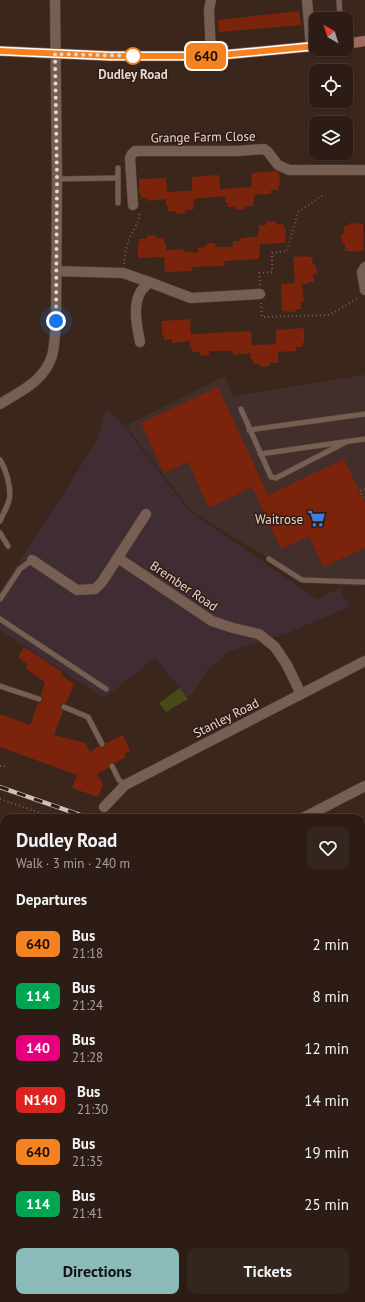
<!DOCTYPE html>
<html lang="en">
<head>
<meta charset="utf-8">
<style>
  :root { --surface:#2c1c15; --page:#34251e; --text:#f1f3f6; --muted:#a6a1a0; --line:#483a34; --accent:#8bbbb9 }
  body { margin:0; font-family:"PT Sans",sans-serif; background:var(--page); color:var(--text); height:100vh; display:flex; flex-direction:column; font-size:15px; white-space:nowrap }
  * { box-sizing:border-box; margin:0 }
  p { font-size:13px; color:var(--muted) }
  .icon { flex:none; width:22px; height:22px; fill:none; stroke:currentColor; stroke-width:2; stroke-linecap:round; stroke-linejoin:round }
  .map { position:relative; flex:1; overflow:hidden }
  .sheet { position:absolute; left:0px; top:814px; width:365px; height:488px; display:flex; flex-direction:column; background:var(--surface); border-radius:12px 12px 0 0; box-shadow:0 1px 3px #0004,0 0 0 1px var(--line) }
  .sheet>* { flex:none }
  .badge { padding:0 8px; border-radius:6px; font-size:14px; line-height:26px }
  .needle { width:26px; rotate:321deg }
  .controls { position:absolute; left:309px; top:12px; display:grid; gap:8px }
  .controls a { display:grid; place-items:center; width:44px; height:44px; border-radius:8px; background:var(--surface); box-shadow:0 1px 3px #0004,0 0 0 1px var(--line); font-size:20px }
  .you { position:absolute; width:20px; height:20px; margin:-10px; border:3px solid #fff; border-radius:50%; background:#1a73e8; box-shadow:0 0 0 6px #1a73e833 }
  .map>.badge { position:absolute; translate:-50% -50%; box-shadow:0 0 0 2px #fff }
  h2 { padding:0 16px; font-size:15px; line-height:36px }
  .round { display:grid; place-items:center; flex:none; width:42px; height:42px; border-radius:8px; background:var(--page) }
  .summary { display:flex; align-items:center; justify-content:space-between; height:68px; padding:0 16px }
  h1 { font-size:19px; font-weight:600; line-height:30px }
  .cta { display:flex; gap:8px; margin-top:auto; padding:8px 16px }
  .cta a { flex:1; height:46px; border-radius:8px; background:var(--accent); color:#111; font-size:16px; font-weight:600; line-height:46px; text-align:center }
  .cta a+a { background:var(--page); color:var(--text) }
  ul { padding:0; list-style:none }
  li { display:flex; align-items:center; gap:12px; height:52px; padding:0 16px }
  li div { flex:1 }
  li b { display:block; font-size:15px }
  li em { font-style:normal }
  li .badge { min-width:44px; font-weight:700; text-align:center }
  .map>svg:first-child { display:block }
  .commercial { fill:#422e2a }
  .industrial { fill:#402d34 }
  .green { fill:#474c16 }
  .building { fill:#7c230b }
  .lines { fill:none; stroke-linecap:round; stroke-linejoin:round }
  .lane-casing { stroke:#55433b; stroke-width:6 }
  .street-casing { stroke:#55433b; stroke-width:11 }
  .secondary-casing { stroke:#55433b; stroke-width:11 }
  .path { stroke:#6f5c54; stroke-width:2; stroke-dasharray:1 3; stroke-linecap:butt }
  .lane { stroke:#765e52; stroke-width:5 }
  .street { stroke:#765e52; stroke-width:10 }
  .secondary { stroke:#9e6c5f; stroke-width:10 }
  .rail-casing { stroke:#d1c1ba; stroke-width:4.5 }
  .rail { stroke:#311c13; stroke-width:3; stroke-dasharray:9; stroke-linecap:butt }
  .line-casing { stroke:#fff; stroke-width:9 }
  .line { stroke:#f58220; stroke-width:6 }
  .walk { stroke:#e5d6d0; stroke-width:4; stroke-dasharray:0 7.2 }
  .stop-dot { fill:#fff; stroke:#f58220; stroke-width:2 }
  .labels { text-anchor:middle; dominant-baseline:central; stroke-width:3; stroke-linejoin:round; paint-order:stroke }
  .stop-label { font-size:13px; font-weight:bold; fill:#e5d6d0; stroke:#311c13 }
  .street-label { font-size:13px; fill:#e5d6d0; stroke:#311c13 }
  .poi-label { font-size:13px; fill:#e5d6d0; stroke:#311c13; text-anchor:end }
</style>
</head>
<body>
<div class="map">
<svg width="365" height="1302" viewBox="0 0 365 1302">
  <rect width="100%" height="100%" fill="#3b261c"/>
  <polygon class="commercial" points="365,375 365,585 361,587 305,581 190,510 126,426 225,376 232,396"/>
  <polygon class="industrial" points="106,409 122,423 188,510 317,599 340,588 349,607 288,633 230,651 207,670 189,698 155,658 104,698 0,630 0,592 97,441"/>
  <polygon class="green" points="180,688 188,699 166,712 159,703"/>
  <g class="building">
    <polygon points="299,11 301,25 219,32 218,20"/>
    <polygon points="276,171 279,173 280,185 278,185 279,190 271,190 271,194 254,195 253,206 245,206 245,209 236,210 235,207 228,207 228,203 225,202 226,196 194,199 193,210 185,210 185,213 176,214 175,211 168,211 168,206 166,206 166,199 148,201 148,198 141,198 140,193 139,193 139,179 166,178 167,192 182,191 192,191 192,177 219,175 220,189 251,187 252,173"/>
    <polygon points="276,221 276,224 284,224 284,229 286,229 285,243 260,244 259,259 225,261 224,266 192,267 192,271 165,272 164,257 138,258 138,244 139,244 139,239 146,239 147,236 156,235 156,238 164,238 164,243 166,243 166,250 183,249 183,251 198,253 198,248 206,247 206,244 215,243 215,247 233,247 233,241 240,241 241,238 258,237 259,225 266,225 266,222"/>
    <polygon points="349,223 363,224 364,251 350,252 350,251 345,251 345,243 342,243 341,234 344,233 344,226 349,226"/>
    <polygon points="307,256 307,257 312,257 313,265 316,265 317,274 313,274 314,282 309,282 309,284 302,284 304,301 301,302 301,309 296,309 296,312 282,311 281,284 295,283 293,257"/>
    <polygon points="190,319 191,334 251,331 252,345 276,344 276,330 304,328 304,342 303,342 303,347 296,347 296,351 278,352 278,363 270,363 270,366 261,367 260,364 253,364 253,360 250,359 251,353 233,355 233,351 209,351 209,355 200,356 199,352 192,352 192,348 190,348 190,341 172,343 172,339 164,340 164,335 162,335 162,321"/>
    <polygon points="218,387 268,495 344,459 365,503 365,548 323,567 309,536 281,549 252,487 209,508 188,462 164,473 141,423"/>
    <polygon points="24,647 62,672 61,675 74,684 66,703 63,703 60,706 61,709 63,711 54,735 85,743 90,752 99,746 101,748 104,747 106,743 123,735 130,751 124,754 126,757 116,762 116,763 115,764 113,762 110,763 108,768 97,774 103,784 98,797 72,788 77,775 0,747 0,714 30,725 38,703 41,702 43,700 41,695 45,682 25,668 28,665 18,657"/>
  </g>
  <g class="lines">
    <defs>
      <g id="lane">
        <polyline points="339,0 340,19"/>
        <polyline points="118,168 118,203"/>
        <polyline points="57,179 117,178"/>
        <polyline points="241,409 271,477 276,478 346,442"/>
        <polyline points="249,430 365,414"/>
        <polyline points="260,454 365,439"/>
        <path d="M0 460C6 469 12 490 9 500 7 508 3 514 0 521"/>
        <polyline points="0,533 8,546"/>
        <polyline points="269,559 302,580 365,582"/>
        <polyline points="0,599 20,569 32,560"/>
        <polyline points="0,619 106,689"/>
        <polyline points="0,686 39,699"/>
        <polyline points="64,707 88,717 102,744"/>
        <polyline points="112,766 119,780 125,785"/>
        <polyline points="361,871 365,871"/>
      </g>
      <g id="street">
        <polyline points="211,0 209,9 211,56"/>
        <polyline points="307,0 311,47"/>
        <polyline points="133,205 130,158 132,154 135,151 237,151 264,149 268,152 278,165 289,170 365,170"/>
        <polyline points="365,267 362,272 365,290"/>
        <polyline points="56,271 123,273 149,282 191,298 260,294"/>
        <path d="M140 342C137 326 132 306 141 291 143 288 147 285 149 282"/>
        <path d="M0 404C21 391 44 381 52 356 55 345 55 332 56 321L57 179 55 0"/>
        <polyline points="118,558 212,621 233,628 259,634 275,647 287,665 301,694"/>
        <polyline points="32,560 77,590 95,589 102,582 146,514"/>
        <polyline points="104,807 125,785 365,661"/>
        <polyline points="303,818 365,786"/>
        <polyline points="0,899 4,899"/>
        <polyline points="361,952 365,952"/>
        <polyline points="0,1104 4,1108"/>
        <polyline points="356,1298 357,1302"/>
        <polyline points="254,1302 256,1298"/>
      </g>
      <g id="secondary">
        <polyline points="346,44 365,41"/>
        <polyline points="0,51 110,56 211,56 316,46"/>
        <polyline points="361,1109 365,1109"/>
        <polyline points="58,1302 66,1298"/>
      </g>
    </defs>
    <use href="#lane" class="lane-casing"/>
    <use href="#street" class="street-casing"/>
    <use href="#secondary" class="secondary-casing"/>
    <g class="path">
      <path d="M124 264C125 255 126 244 131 235 135 226 140 223 139 212"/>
      <polyline points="260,285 259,273 272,272 272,253 287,251 298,212 325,194"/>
      <polyline points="261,303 262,317 329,315 359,298"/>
      <polyline points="365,489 360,491 365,500"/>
      <polyline points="0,766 7,766"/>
      <polyline points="0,799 55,818"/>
    </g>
    <use href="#lane" class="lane"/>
    <use href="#street" class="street"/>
    <use href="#secondary" class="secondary"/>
    <defs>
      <g id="rail">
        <polyline points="0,787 89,818"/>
        <polyline points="361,880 365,880"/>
      </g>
    </defs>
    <use href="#rail" class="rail-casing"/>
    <use href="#rail" class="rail"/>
  </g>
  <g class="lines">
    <defs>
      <polyline id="line" points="0,51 110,56 211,56 316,46"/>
    </defs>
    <use href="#line" class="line-casing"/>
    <use href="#line" class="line"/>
    <polyline class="walk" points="56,321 57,179 55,54 139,56 133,56"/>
  </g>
  <defs>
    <symbol id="supermarket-bare" viewBox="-9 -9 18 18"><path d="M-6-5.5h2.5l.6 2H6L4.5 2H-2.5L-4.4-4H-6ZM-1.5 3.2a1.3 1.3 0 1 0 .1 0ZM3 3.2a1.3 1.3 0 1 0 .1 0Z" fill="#3f7fe0" stroke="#311c13" stroke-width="2.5" paint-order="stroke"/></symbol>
  </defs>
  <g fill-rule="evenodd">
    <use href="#supermarket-bare" x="304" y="506" width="25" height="25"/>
  </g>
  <circle class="stop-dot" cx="133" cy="56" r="8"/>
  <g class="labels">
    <g class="stop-label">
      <text x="133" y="74">Dudley Road</text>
    </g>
    <g class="street-label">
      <text transform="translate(203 137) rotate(-1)">Grange Farm Close</text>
      <text transform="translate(184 586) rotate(34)">Brember Road</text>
      <text transform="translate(226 718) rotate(-27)">Stanley Road</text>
    </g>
    <g class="poi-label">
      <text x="303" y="519">Waitrose</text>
    </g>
  </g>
</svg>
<div class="controls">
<a><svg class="needle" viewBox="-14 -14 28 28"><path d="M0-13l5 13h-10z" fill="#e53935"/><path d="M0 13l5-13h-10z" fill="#a6a1a0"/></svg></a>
<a><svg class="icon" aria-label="locate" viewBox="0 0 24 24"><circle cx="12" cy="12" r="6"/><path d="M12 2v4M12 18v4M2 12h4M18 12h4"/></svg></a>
<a><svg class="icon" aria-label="layers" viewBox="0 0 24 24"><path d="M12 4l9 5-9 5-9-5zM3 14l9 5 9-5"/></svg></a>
</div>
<div class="you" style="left:56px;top:321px"></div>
<b class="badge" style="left:206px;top:56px;background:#f58220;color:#111">640</b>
<section class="sheet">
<div class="summary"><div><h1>Dudley Road</h1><p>Walk · 3 min · 240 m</p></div><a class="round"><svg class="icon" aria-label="heart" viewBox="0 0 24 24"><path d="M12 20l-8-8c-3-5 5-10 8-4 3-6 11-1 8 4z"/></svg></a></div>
<h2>Departures</h2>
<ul>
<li><span class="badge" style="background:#f58220;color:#111">640</span><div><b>Bus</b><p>21:18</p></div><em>2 min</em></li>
<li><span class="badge" style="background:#00a651;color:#fff">114</span><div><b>Bus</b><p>21:24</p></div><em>8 min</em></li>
<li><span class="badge" style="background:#e6007e;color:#fff">140</span><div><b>Bus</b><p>21:28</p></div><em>12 min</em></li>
<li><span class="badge" style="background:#dc241f;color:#fff">N140</span><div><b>Bus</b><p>21:30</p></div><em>14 min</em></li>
<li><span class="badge" style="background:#f58220;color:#111">640</span><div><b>Bus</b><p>21:35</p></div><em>19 min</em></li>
<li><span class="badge" style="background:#00a651;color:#fff">114</span><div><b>Bus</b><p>21:41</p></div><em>25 min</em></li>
</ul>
<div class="cta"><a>Directions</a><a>Tickets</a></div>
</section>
</div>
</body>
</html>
